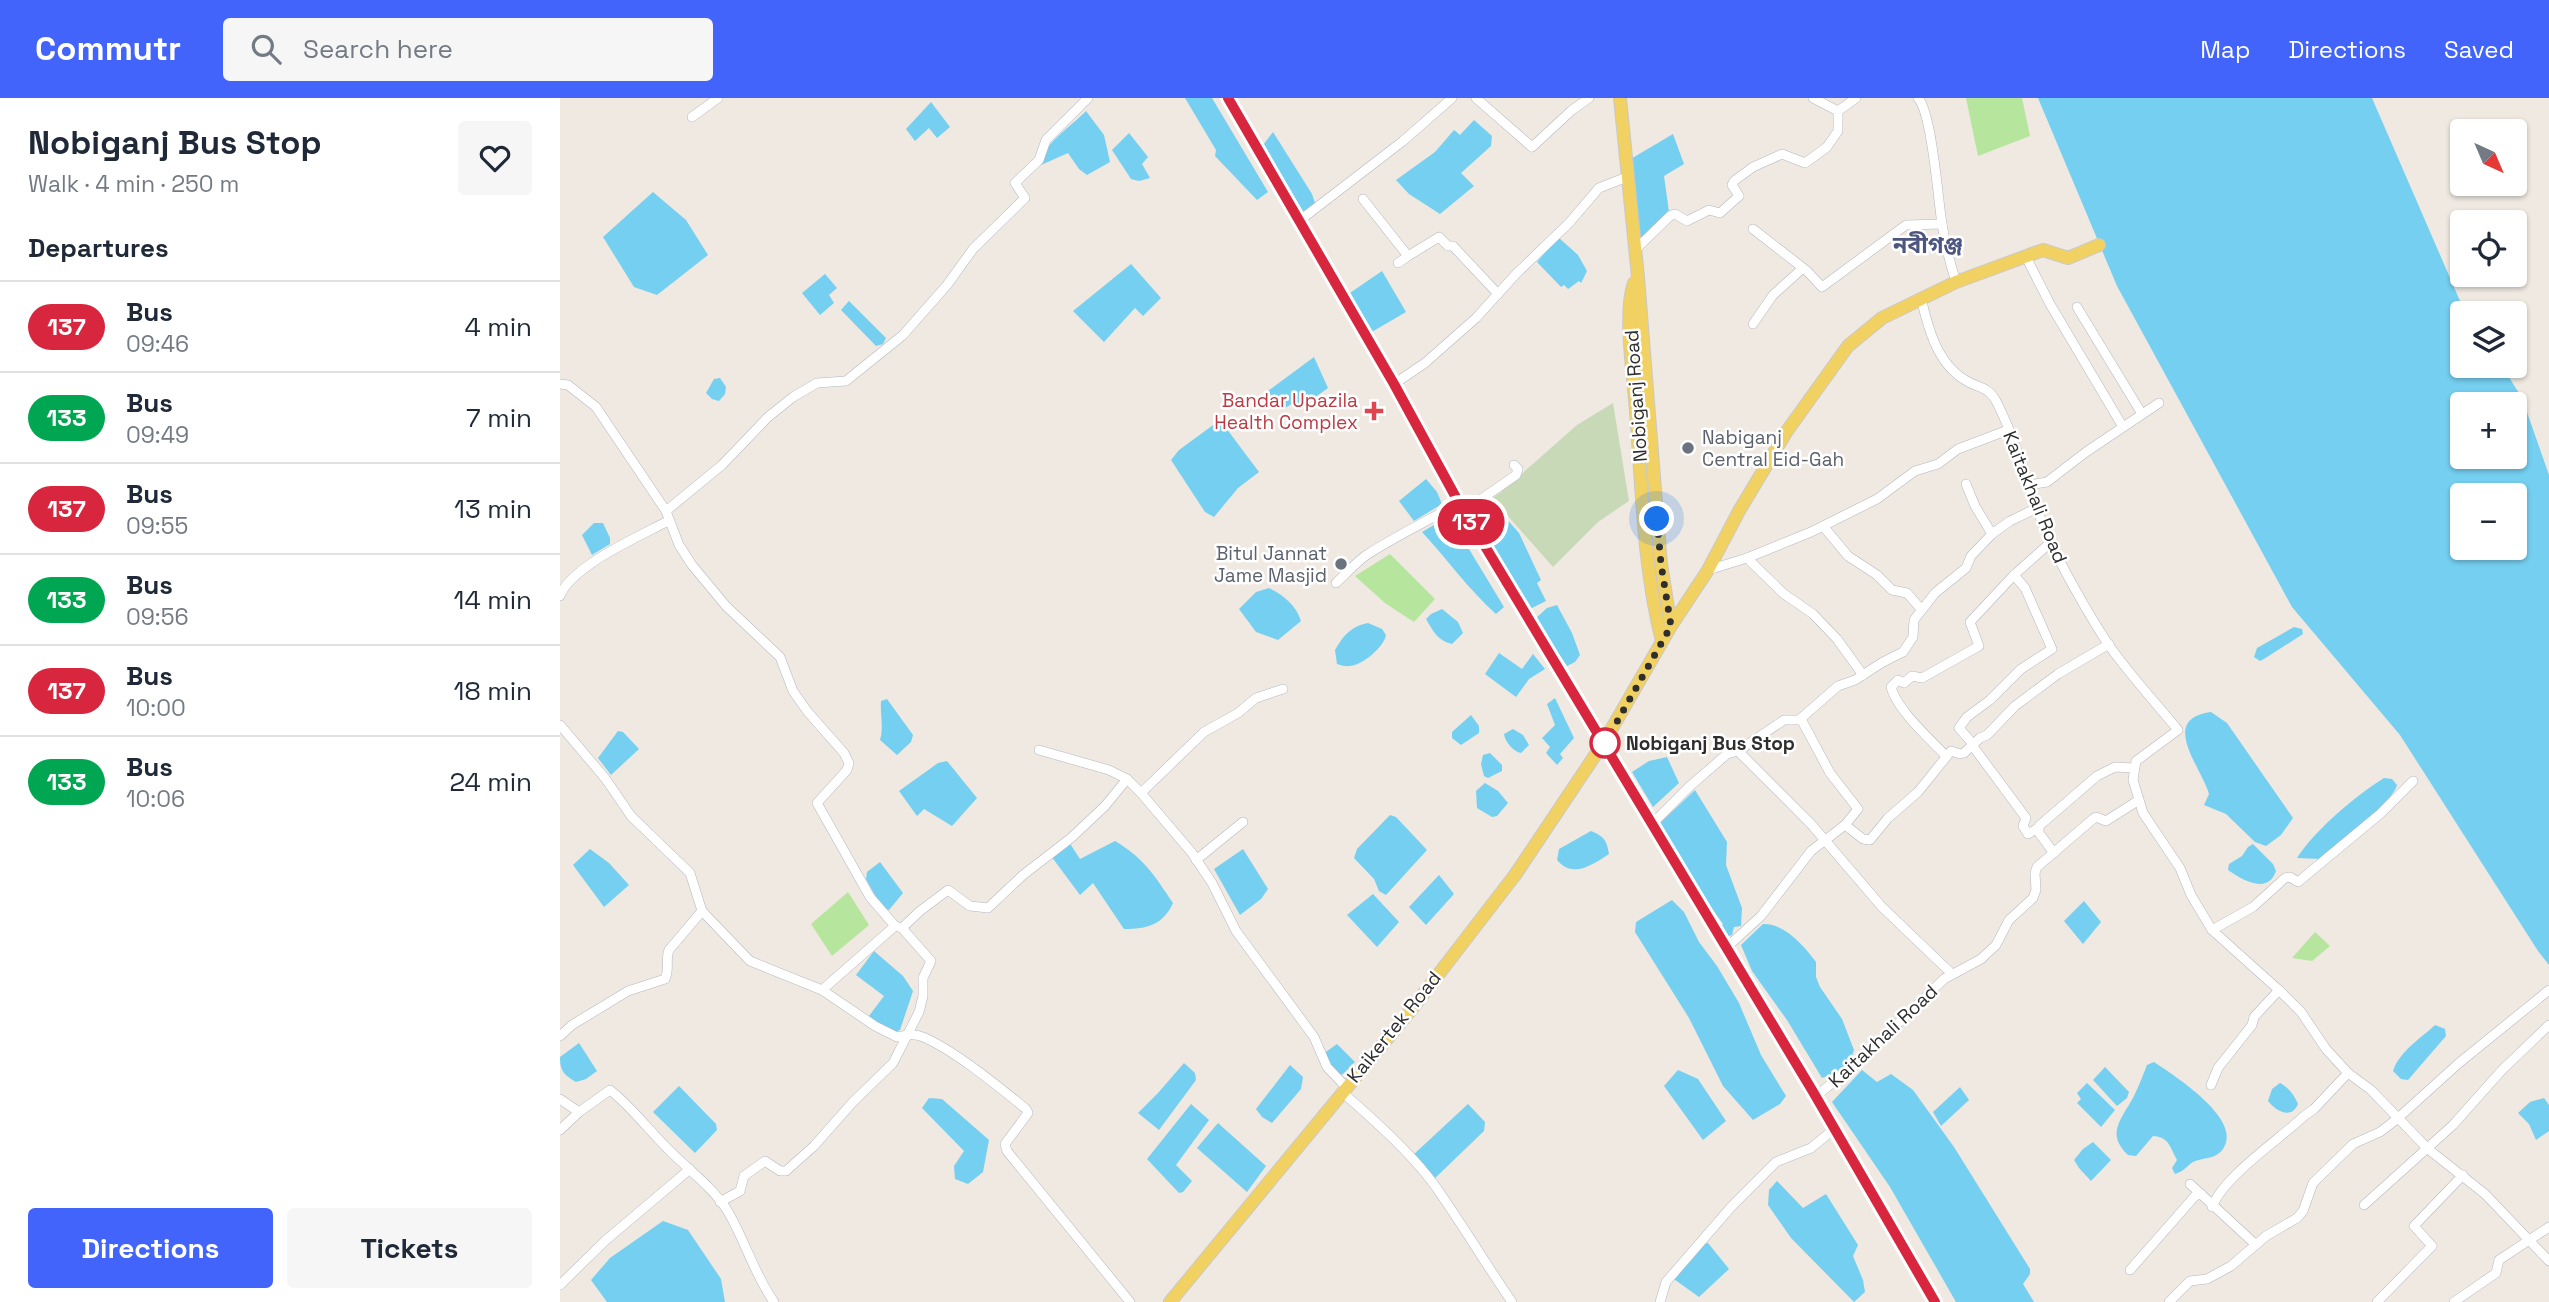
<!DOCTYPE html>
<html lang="en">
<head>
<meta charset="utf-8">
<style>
  :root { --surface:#fff; --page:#f6f6f7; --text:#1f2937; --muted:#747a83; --line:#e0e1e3; --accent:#4264fb }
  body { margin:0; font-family:"Space Grotesk","Noto Sans Bengali",sans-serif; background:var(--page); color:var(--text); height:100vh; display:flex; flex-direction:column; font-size:26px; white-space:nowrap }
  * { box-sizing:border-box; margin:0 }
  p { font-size:23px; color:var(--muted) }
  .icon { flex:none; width:38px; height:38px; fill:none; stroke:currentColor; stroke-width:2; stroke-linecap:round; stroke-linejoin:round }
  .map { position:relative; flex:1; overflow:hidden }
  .sheet { display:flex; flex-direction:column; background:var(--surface); width:560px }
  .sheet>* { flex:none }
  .badge { padding:0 14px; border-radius:23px; font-size:24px; line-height:46px }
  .needle { width:46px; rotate:136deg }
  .buttons { position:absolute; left:1890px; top:21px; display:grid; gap:14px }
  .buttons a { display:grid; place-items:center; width:77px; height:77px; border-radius:7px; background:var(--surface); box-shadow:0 2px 5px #0004; font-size:35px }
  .you { position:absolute; width:35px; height:35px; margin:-18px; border:5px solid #fff; border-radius:50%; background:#1a73e8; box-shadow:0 0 0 10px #1a73e833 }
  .map>.badge { position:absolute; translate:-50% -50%; box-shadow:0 0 0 4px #fff }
  h2 { padding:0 28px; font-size:26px; line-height:63px }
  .round { display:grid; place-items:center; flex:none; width:74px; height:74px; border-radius:7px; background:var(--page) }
  .head { display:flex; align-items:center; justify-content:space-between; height:119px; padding:0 28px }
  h1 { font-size:33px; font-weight:700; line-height:52px }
  .cta { display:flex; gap:14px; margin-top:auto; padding:14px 28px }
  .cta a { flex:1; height:80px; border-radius:7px; background:var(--accent); color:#fff; font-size:28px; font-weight:700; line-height:80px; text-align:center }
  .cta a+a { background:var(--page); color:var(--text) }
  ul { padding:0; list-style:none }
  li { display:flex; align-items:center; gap:21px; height:91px; padding:0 28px; border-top:2px solid var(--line) }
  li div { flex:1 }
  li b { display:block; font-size:26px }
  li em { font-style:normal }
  li .badge { min-width:77px; font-weight:700; text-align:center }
  header { display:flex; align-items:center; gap:42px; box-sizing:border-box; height:98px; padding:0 35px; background:var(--accent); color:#fff }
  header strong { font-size:33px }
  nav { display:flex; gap:38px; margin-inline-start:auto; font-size:24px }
  .search { width:490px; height:63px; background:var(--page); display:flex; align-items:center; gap:18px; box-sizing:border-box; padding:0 24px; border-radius:7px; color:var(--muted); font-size:26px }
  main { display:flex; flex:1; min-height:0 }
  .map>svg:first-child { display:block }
  .green { fill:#b6e59e }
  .cemetery { fill:#c8d9b8 }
  .water { fill:#75cff0; fill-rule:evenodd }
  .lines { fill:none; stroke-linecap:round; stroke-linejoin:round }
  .minor-casing { stroke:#b4b7c1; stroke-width:10 }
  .major-casing { stroke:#c9c9c9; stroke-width:14 }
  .minor { stroke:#fff; stroke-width:9 }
  .major { stroke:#f2d163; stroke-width:12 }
  .line-casing { stroke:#fff; stroke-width:16 }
  .line { stroke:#d7263d; stroke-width:10 }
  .walk { stroke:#2e2e2e; stroke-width:7; stroke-dasharray:0 12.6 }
  .health-dot { fill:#e0444e; stroke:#fff; stroke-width:2.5 }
  .worship-dot { fill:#6b7280; stroke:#fff; stroke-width:2.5 }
  .stop-dot { fill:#fff; stroke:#d7263d; stroke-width:3.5 }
  .labels { text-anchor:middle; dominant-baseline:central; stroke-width:5; stroke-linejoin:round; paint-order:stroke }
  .street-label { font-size:19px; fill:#2e2e2e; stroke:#fff }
  .health-label { font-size:19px; fill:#be3a42; stroke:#fff; text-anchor:end }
  .worship-label { font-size:19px; fill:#5b616d; stroke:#fff; text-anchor:start }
  .stop-label { font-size:19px; font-weight:bold; fill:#2e2e2e; stroke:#fff; text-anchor:start }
  .quarter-label { font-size:23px; font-weight:bold; fill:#4d5680; stroke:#fff }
</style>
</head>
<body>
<header>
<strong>Commutr</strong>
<div class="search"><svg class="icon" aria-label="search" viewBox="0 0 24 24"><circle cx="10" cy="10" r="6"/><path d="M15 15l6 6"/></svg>Search here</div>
<nav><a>Map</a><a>Directions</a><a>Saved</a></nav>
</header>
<main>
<section class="sheet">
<div class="head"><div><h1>Nobiganj Bus Stop</h1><p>Walk · 4 min · 250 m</p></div><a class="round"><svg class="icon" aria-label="heart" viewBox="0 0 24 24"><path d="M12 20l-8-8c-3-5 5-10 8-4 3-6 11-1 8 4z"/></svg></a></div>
<h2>Departures</h2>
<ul>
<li><span class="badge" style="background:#d7263d;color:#fff">137</span><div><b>Bus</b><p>09:46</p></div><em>4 min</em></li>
<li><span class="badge" style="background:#00a651;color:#fff">133</span><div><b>Bus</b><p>09:49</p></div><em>7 min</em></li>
<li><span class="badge" style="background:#d7263d;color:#fff">137</span><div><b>Bus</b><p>09:55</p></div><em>13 min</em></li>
<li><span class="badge" style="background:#00a651;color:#fff">133</span><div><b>Bus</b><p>09:56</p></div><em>14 min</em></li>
<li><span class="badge" style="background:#d7263d;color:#fff">137</span><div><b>Bus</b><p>10:00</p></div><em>18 min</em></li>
<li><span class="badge" style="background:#00a651;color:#fff">133</span><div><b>Bus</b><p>10:06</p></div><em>24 min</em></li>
</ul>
<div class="cta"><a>Directions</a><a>Tickets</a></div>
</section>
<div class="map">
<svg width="1989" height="1204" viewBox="0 0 1989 1204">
  <rect width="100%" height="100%" fill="#efe9e1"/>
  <g class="green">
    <polygon points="1406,0 1462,0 1470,38 1418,58"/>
    <polygon points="830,456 875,501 854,524 825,505 795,478"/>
    <polygon points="288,794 309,827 272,858 251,826"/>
    <polygon points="1755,834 1770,848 1752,863 1732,860"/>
  </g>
  <polygon class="cemetery" points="1053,305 1069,403 1038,424 993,469 932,400 940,395 1017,327"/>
  <g class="water">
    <polygon points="625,0 652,0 708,94 697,102 655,58 656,52"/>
    <path d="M1478 0H1812L1900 203 1908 215H1902V268H1942L1962 300 1989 377V867L1978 853 1840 637 1732 509 1557 188ZM1902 306H1955V359H1902ZM1902 397H1955V450H1902Z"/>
    <polygon points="371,4 390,29 377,40 369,30 355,43 346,31"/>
    <path d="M526 13 544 37 550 64 527 77 519 71 508 55 481 67C479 49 513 27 526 13Z"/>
    <polygon points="914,22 932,38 931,48 901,75 914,88 880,116 849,96 836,82 875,54 894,32 900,37"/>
    <polygon points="713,34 752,96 755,105 739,117 703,47"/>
    <polygon points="569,35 588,59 582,66 590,80 579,83 571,81 552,52"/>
    <polygon points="1113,36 1124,66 1104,78 1109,114 1076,146 1069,62"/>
    <polygon points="93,94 126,122 148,157 97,197 74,189 43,139"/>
    <polygon points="998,139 1018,157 1027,173 1021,185 1019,183 1008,191 1004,187 1001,189 977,164"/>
    <polygon points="571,166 601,200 583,218 575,210 544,244 513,213"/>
    <polygon points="822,173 846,214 810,235 787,197"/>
    <polygon points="265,176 277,190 269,197 274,205 260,217 242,195"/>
    <polygon points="289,203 326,240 323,246 316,248 281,212"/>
    <polygon points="754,259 768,290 747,305 733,305 722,312 708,293"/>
    <polygon points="160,280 166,289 165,296 159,303 152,301 146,295 154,281"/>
    <polygon points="660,322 699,374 678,390 654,419 645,414 611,362 619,352"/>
    <polygon points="866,381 877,394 882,406 854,423 839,403"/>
    <polygon points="929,401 959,435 981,482 977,485 986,503 970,511 914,420"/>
    <path d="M889 418 944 509 936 516C909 492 887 461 862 434Z"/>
    <polygon points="34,425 43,425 50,440 50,446 32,457 22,437"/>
    <path d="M709 490C723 497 736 507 741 523L718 542 696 534 679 511 696 494Z"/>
    <polygon points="997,507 1012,535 1020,557 1015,564 1007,568 975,521 987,510"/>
    <path d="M882 511 898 524 903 535 892 546C878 543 873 533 866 521L871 516Z"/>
    <path d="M808 525 822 531 826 537C824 549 802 568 789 568 785 569 781 567 777 566L775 552C783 538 791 528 808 525Z"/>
    <polygon points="1734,529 1742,531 1743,536 1704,561 1700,563 1694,559 1697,550"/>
    <polygon points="939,555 962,571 973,556 985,571 969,581 956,599 925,576"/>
    <polygon points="995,600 1014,640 1000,656 1003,660 997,667 986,655 990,649 982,640 995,627 987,606"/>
    <path d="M327 601 353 637 351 644 337 657 320 642C324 630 320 616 321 603Z"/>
    <path d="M1651 614 1667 625 1733 720 1721 737 1706 748 1695 744 1666 716 1644 707 1649 696C1642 670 1598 621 1651 614Z"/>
    <polygon points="911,617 919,628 919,635 901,647 892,640 892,634"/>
    <path d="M953 631 963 637 969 647 961 655C954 654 945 644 944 636Z"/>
    <polygon points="58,633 63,634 79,651 51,677 38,660"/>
    <polygon points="930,655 942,667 942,673 928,680 924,678 921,666 923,657"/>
    <polygon points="1107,659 1119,685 1093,709 1072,674 1089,663"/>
    <polygon points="387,663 417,700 392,728 364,711 357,718 339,693 378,665"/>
    <path d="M1824 680 1832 681 1837 687C1832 705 1777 748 1760 761L1737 760C1754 733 1796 697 1824 680Z"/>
    <polygon points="925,685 938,693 948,705 937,718 932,719 917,710 916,693"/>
    <polygon points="1135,692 1167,744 1166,767 1182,810 1181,828 1174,829 1172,837 1165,839 1158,832 1163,826 1140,794 1100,725"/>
    <polygon points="830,717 836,719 867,752 826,797 819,793 814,781 794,760 797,751"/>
    <path d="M1031 733C1044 738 1047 743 1049 756 1032 767 1013 781 997 762L999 751Z"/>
    <path d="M555 743C585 761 594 777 613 805 603 827 587 831 564 831L533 785 520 797 491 758 509 744 520 761Z"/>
    <path d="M1693 746 1713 766 1716 773C1708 797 1682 782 1668 772L1669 766 1682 758 1688 749Z"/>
    <polygon points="30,751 49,765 69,787 44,809 13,767"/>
    <polygon points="683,751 708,791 701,801 680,817 654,771"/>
    <polygon points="320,764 343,795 329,812 322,810 306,781 307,774"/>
    <polygon points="879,777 894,796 866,827 849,809"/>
    <polygon points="813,796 839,824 817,849 787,817"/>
    <polygon points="1112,802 1124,814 1139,844 1157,868 1179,905 1201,957 1226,998 1220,1006 1193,1022 1163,988 1129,920 1075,834 1076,824"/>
    <polygon points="1524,803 1541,824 1523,846 1504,823"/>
    <path d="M1203 826C1224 825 1244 848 1256 864V879L1260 889 1282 921 1294 952C1289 969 1277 975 1262 980L1227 922 1192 873 1181 847Z"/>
    <polygon points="314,853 343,878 353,893 340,932 333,935 309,918 324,898 296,877"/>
    <path d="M1875 927 1885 931 1886 938 1848 982 1841 981 1833 973C1839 954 1861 940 1875 927Z"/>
    <path d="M19 945 37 973 26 981 16 984C4 977 0 973 0 959Z"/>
    <polygon points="777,946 795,964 783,976 777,978 763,956"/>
    <path d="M1594 964C1615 978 1684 1022 1663 1051 1655 1062 1643 1059 1633 1064 1627 1068 1623 1074 1615 1076L1612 1070 1617 1062C1610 1049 1609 1039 1593 1038L1576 1058 1568 1057C1545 1035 1562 1021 1574 998 1579 988 1583 977 1587 967Z"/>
    <polygon points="624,965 635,975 636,982 599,1032 578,1015 598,995"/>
    <polygon points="730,967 743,979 741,991 712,1025 702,1019 696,1011"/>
    <polygon points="1545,969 1569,994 1567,1000 1557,1008 1533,982"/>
    <polygon points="1118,972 1138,981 1166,1023 1143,1042 1104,988"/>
    <polygon points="1302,972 1317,984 1331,976 1353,992 1394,1049 1470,1171 1470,1176 1463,1186 1474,1204 1396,1204 1330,1089 1272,1004"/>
    <polygon points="1527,985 1555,1012 1541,1029 1517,1005 1521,1001 1517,995"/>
    <path d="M1720 985C1729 990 1734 997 1738 1006 1731 1022 1716 1013 1708 1003L1712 991Z"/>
    <polygon points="119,988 156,1026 157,1032 135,1055 93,1014"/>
    <polygon points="1400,989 1409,1002 1381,1028 1373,1014"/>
    <polygon points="369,1000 382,1001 429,1042 423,1074 408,1086 395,1081 394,1068 404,1053 362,1010"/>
    <polygon points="1984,1000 1989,1007 1989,1033 1976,1042 1969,1026 1958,1015 1970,1004"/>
    <polygon points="631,1006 649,1022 616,1067 632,1083 623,1094 619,1095 587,1061"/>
    <polygon points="908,1006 925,1024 924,1033 872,1083 852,1058"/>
    <polygon points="658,1025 706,1068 687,1094 637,1050"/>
    <polygon points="1533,1044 1551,1062 1531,1083 1519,1070 1514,1062 1523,1051"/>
    <polygon points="1217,1083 1243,1110 1266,1096 1298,1147 1293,1158 1303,1182 1305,1194 1294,1204 1231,1140 1208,1107 1209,1092"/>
    <polygon points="103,1123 128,1132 161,1181 165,1204 47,1204 31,1182 50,1160"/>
    <polygon points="1148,1145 1169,1171 1139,1199 1111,1179 1137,1148"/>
  </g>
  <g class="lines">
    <defs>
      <g id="minor">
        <polyline points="916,0 972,49 1012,12 1029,0"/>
        <polyline points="1253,0 1278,13"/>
        <path d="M1358 0C1372 15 1378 102 1382 126 1385 146 1390 165 1396 184"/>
        <polyline points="132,19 158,0"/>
        <polyline points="803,101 848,158 879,139 888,148 893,148 938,196"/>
        <polyline points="739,123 843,43 892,0"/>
        <polyline points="1193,131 1247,173 1262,189 1346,127 1382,126"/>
        <polyline points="1076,151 1111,117 1115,116 1127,123 1149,112 1160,115 1179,98 1172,87 1174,83 1193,69 1222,56 1245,65 1267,49 1278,33 1278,13 1296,0"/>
        <polyline points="1466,159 1490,206 1563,329"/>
        <polyline points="838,165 848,158"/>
        <path d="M1361 200C1368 230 1377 265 1405 282 1417 290 1427 288 1435 301 1461 350 1470 405 1495 454 1511 485 1529 517 1548 546 1569 576 1595 604 1618 632L1576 663 1573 682 1583 715 1620 770 1631 797 1652 832 1720 893 1741 914 1766 951 1788 975 1811 992 1868 1051 1925 1096 1989 1163"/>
        <polyline points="1517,209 1582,316"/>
        <polyline points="1193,226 1213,197 1243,170"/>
        <polyline points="0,286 8,287 36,309 106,413 119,447 132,467 166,508 220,559 233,593 247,613 284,655 289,665 287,672 257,705 310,799 335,828 342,830 371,863 363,880 363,898 359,914 333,965 292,1005 254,1048 226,1073 220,1073 205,1063 184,1078 180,1093 160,1104"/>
        <polyline points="834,286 865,265 916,220 956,176 1009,125 1039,90 1067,79"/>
        <polyline points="1406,386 1415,408 1432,436"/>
        <polyline points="1469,387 1487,384 1526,354 1599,305"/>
        <polyline points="106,413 162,367 208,319 233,299 257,285 286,283 343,237 387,187 413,151 465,100 455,85 479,62 486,42 528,0"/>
        <polyline points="904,413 956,377 958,371 954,367"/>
        <polyline points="1263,428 1288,458 1317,477 1332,492 1347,495 1361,511"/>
        <polyline points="1187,460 1224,496 1253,516 1277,541 1303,577"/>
        <polyline points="1148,472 1187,460 1251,434 1317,401 1355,373 1378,366 1398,351 1448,332"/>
        <path d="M776 485C786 476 797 463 808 456 838 437 869 422 899 405"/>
        <path d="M0 498C11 468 80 438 108 423"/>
        <polyline points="1241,621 1270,675 1298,711 1285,727"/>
        <path d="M0 627 45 680 71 718 130 775 142 813 109 852C105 862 110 871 105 881L68 893 12 927 0 938"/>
        <polyline points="1413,646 1399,630 1407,619 1430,602 1461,571 1492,551 1465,490 1454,477"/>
        <polyline points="1412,647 1466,720 1463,728 1468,736 1478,730"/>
        <polyline points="479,652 549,672 567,681 581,695 632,755 652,785 676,833 754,939 767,969 786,989"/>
        <polyline points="1178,653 1251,726 1322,809 1392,876"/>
        <path d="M1386 658C1369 640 1337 612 1331 589L1338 582 1344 585 1352 578 1362 580 1419 548 1410 524 1454 477 1491 444"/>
        <polyline points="581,695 644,634 678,615 696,600 723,591"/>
        <polyline points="1092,726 1129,689 1167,656 1178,653 1224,622 1239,622 1278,588 1295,582 1323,564 1343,554 1353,539 1354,522 1375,495 1406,470 1411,458 1432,436 1450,423 1477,410"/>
        <polyline points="1494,755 1479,735 1479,728 1537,678 1555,669 1573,670"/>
        <polyline points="636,762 683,724"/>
        <path d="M142 813 190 863 262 892 315 928 337 939C346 937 354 935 363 939 394 952 439 989 466 1011L468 1015 445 1046 447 1053 570 1204"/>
        <polyline points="342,830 360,813 388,792 410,808 428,810 463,777 511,740 545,708 567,681"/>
        <polyline points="1652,832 1693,809 1725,780 1730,779 1738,784 1820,716 1853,683"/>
        <polyline points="1166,850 1201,818 1251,753 1285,727 1303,741 1310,742 1328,720 1358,694 1391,653 1400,656 1404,655 1420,640 1427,637 1455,608 1498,576 1549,546"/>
        <polyline points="262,892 335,828"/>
        <polyline points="1651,987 1658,970 1692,927 1694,919 1719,892"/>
        <path d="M782 994C814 1022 856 1059 880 1095 905 1131 927 1168 952 1204"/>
        <polyline points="1255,999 1299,963 1384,881 1421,861 1436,847 1449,822 1473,800 1476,792 1475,775 1477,769 1533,721 1536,719 1546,723 1579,702"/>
        <path d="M0 1001 19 1014 50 992C73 1010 89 1033 111 1054 130 1073 152 1089 167 1112 185 1142 194 1176 214 1204"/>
        <polyline points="0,1032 19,1014"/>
        <polyline points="1630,1086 1695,1146"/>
        <polyline points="1804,1107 1893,1027 1942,972 1989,927"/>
        <path d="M1652 1109C1664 1078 1719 1042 1744 1018L1754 1011 1788 975"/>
        <polyline points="1570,1172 1635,1098 1641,1096"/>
        <polyline points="0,1187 46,1142 130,1071"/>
        <polyline points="1100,1204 1106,1184 1172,1108 1216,1064 1251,1050 1273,1032"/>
        <polyline points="1609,1204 1630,1183 1647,1181 1671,1168 1706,1138 1737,1120 1743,1113 1753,1085 1793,1046 1820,1034 1837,1021 1899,965 1989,892"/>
        <polyline points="1817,1204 1870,1150 1872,1148 1854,1128 1903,1077"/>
        <polyline points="1894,1204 1936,1175 1939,1162 1989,1129"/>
      </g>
      <g id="major">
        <polyline points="668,0 834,286 899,405 1252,992 1375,1204"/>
        <polyline points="1060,0 1078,179 1101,466 1111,528"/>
        <path d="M1074 185C1063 215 1074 280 1076 314 1082 389 1083 469 1102 543"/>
        <polyline points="610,1204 851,912 955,777 1044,644 1111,528 1148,472 1179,413 1227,333 1288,248 1322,220 1396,184 1483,152 1508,160 1539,147"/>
      </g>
    </defs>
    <use href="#minor" class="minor-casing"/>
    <use href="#major" class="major-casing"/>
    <use href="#minor" class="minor"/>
    <use href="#major" class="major"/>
  </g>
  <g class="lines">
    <defs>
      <polyline id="line" points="668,0 834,286 899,405 1252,992 1375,1204"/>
    </defs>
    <use href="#line" class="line-casing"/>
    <use href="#line" class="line"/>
    <polyline class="walk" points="1045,645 1111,528 1101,466 1097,421"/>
  </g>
  <path class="health-dot" d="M810.5 302.5h7v7h7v7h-7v7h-7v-7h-7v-7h7z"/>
  <g class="worship-dot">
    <circle cx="1128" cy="350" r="7"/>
    <circle cx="781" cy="466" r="7"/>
  </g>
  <circle class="stop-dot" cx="1045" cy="645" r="14"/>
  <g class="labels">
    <g class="street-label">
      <text transform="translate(1076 298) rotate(-94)">Nobiganj Road</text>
      <text transform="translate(1475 399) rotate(68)">Kaitakhali Road</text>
      <text transform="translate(834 929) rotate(-51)">Kaikertek Road</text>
      <text transform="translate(1323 938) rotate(-43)">Kaitakhali Road</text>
    </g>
    <g class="health-label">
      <text x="798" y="302">Bandar Upazila<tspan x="798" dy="22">Health Complex</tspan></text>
    </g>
    <g class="worship-label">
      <text x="1142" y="339">Nabiganj<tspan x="1142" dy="22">Central Eid-Gah</tspan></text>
      <text x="767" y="455" text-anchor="end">Bitul Jannat<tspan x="767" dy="22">Jame Masjid</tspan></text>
    </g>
    <g class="stop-label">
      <text x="1066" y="645">Nobiganj Bus Stop</text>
    </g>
    <g class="quarter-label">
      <text x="1368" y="147">নবীগঞ্জ</text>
    </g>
  </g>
</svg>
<div class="buttons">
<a><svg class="needle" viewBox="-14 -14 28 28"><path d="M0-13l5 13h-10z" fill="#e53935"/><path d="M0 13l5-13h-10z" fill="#747a83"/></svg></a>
<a><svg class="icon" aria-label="locate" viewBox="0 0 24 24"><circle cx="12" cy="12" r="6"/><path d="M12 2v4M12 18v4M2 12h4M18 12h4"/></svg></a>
<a><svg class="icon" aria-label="layers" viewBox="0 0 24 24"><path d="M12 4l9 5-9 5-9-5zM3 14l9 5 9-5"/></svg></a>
<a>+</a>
<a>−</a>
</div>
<div class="you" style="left:1097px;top:421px"></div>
<b class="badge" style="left:911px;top:424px;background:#d7263d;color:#fff">137</b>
</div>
</main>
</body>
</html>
